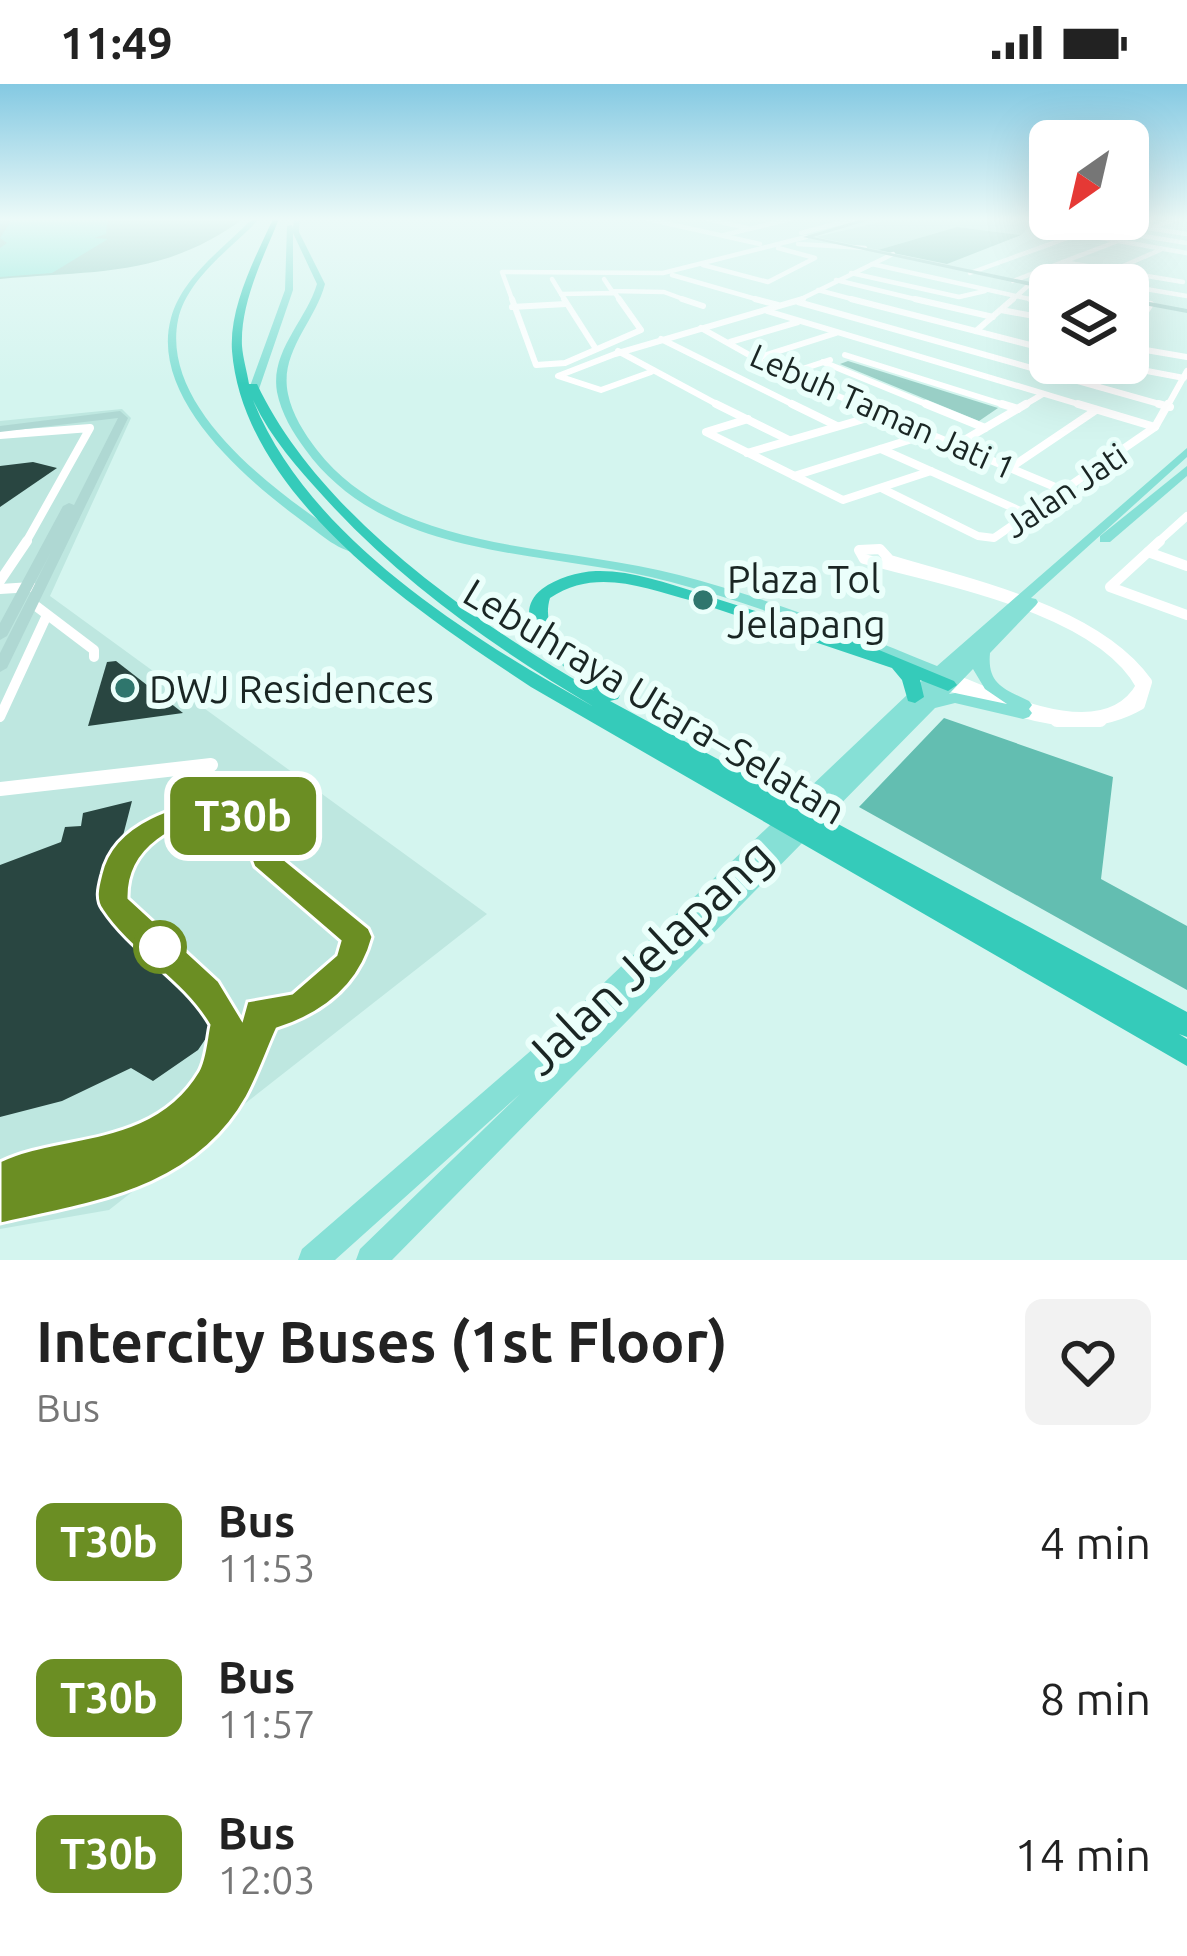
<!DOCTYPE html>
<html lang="en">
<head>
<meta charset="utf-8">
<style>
  :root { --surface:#fff; --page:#f2f2f2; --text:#222; --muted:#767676 }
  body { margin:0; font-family:Ubuntu,sans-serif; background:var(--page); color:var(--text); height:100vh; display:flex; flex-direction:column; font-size:45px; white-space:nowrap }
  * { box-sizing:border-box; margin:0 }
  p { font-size:39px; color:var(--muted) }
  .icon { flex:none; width:66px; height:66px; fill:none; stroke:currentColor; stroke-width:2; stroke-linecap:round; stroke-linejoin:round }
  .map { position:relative; height:1176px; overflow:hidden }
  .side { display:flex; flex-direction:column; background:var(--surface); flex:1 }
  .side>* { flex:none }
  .badge { padding:0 24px; border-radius:18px; font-size:42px; line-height:78px }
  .needle { width:78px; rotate:214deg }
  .tools { position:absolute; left:1029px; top:36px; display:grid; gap:24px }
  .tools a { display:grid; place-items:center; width:120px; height:120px; border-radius:18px; background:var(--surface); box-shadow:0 12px 48px #0002; font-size:60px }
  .map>.badge { position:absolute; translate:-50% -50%; box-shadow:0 0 0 6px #fff }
  .round { display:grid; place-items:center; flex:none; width:126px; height:126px; border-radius:18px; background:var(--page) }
  .head { display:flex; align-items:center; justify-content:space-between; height:204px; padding:0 36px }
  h1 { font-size:57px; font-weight:700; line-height:90px }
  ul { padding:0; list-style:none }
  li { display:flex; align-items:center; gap:36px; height:156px; padding:0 36px }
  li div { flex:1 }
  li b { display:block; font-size:45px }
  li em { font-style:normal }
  li .badge { min-width:132px; font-weight:700; text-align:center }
  .status { display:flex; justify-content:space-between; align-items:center; height:84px; padding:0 60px; background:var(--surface); direction:ltr }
  .status svg { height:33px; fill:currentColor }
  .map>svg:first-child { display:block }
  .built { fill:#bee7e0 }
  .green { fill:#99cfc6 }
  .forest { fill:#63beb1 }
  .water { fill:#8ee8da }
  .building { fill:#294641 }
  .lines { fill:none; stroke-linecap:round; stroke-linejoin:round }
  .street-far4 { stroke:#fff; stroke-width:4.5 }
  .street-far3 { stroke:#fff; stroke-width:6 }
  .street-far2 { stroke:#fff; stroke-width:8 }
  .street-far1 { stroke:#fff; stroke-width:10 }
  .street { stroke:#fff; stroke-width:14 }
  .secondary { fill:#afd8d3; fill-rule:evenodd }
  .primary { fill:#86e0d6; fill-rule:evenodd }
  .highway { fill:#35cbba; fill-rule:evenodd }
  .line { fill:#6b8e23; stroke:#fff; stroke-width:3; fill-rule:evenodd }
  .poi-dot { fill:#2f766d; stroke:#ebfffb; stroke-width:4.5 }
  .stop-dot { fill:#fff; stroke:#6b8e23; stroke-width:6 }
  .labels { text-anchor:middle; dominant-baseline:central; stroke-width:12; stroke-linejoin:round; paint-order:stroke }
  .far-street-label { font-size:33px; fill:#1a2624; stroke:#ebfffb }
  .poi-label { font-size:39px; fill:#1a2624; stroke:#ebfffb; text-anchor:start }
  .street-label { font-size:39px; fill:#1a2624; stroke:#ebfffb }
  .near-street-label { font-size:48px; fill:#1a2624; stroke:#ebfffb }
</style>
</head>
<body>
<div class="status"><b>11:49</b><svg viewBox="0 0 49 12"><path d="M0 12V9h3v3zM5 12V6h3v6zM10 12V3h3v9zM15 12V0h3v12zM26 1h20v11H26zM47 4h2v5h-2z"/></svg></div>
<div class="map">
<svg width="1187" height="1176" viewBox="0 0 1187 1176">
  <rect width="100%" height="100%" fill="#d4f5ef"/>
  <g class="built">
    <polygon points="893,135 1036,136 1021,151 957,143 878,166 816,153"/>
    <polygon points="122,325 131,334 50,512 487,830 109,1126 0,1145 0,337"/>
  </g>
  <g class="green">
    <path d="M0 135H243C162 194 95 186 0 195Z"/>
    <polygon points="957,143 1021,151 947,180 878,166"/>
    <polygon points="848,277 998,324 979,337 840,280"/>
  </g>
  <polygon class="forest" points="944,634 1113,693 1101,795 1187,842 1187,906 859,723"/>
  <polygon class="water" points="12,135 108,135 106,150 94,154 108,155 52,189 0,193 0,164 7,159 0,154"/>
  <g class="building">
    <polygon points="33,378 57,384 0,423 0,382"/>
    <polygon points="116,577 183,629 88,642 107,578"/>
    <polygon points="132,717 105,821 219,935 198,966 153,997 131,984 62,1017 0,1033 0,781 61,758 65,743 81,742 83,729"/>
  </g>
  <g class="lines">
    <g class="street-far4">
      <polyline points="647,135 760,160"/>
      <polyline points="707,135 747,144"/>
      <polyline points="1115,139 1187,150"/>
      <polyline points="1154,143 1176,135"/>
      <polyline points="1100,145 1187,159"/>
      <polyline points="801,149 855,135"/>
      <polyline points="724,151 791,135"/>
      <polyline points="1084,151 1187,169"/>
      <polyline points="798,160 865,164"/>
      <polyline points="1063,178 1183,198"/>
      <polyline points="872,180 1043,218"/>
      <polyline points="703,181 768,198 815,174 778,164"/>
      <polyline points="1116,185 1160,166"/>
      <polyline points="1043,187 1124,201"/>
      <polyline points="851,189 959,213 985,207"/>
      <polyline points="970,189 1120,135"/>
      <polyline points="672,191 766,218"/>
      <polyline points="552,195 566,218"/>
      <polyline points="604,195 612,207 664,208 691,218"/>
      <polyline points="836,196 927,218"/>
      <polyline points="1013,197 1118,157"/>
      <polyline points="1128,202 1187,212"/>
      <polyline points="818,206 863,218"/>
      <polyline points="561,210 615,209 621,218"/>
      <polyline points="513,218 502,188 663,189 806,153"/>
      <polyline points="795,218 893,170"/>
      <polyline points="1010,218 1030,200"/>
    </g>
    <g class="street-far3">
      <polyline points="512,215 536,281 565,279 641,246 619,215"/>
      <polyline points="564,215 596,265"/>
      <polyline points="682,215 703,222"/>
      <polyline points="755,215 778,221"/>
      <polyline points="851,215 1050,266"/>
      <polyline points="915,215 993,233"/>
      <polyline points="1030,215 1050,219"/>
      <polyline points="798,218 1170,323"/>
      <polyline points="512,223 566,220"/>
      <polyline points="1001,226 1050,235"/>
      <polyline points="767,227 1088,323"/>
      <polyline points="701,244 776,286 864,323"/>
      <polyline points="976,247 1013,215"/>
      <polyline points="1128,254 1151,220"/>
      <polyline points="661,255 798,323"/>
      <polyline points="730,258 798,238"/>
      <polyline points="1034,262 1050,245"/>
      <polyline points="1128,263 1187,273"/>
      <polyline points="618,267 722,323"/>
      <polyline points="845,271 1011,323"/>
      <polyline points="757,274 836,249"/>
      <polyline points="823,278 933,323"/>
      <polyline points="1147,287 1184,294"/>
      <polyline points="651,288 601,306 558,292 615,270 803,215"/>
      <polyline points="787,290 830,276"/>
      <polyline points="1096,302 1111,279"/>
      <polyline points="1021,323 1043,310"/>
      <polyline points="1167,323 1187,287"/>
    </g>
    <g class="street-far2">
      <polyline points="716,320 789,356"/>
      <polyline points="792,320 837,342"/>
      <polyline points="857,320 1067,408"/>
      <polyline points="926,320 985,344"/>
      <polyline points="1002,320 1018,325"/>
      <polyline points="1078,320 1155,343"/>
      <polyline points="1159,320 1170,323"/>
      <polyline points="748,335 706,348 843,416 931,387"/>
      <polyline points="0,351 90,344 25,460"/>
      <polyline points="956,361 1026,320"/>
      <polyline points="881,365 1027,430"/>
      <polyline points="747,369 881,330"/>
      <polyline points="1010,384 1096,326"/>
      <polyline points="794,392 928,350"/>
      <polyline points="883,405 978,452 994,454 1155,343 1168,320"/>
      <polyline points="1156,460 1187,432"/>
    </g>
    <g class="street-far1">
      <polyline points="1160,457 1110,503 1187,531"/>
      <polyline points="1148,468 1187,482"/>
      <polyline points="0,497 27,457"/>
      <polyline points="0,505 32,503"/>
      <polyline points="32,519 94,566 94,573"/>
      <path d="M954 595C1005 616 1106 665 1141 602 1100 525 943 496 864 475L859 466 880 465 890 476C970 500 1097 527 1147 598L1140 621C1102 643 1061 640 1020 628"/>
      <polyline points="948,601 997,620"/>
      <polyline points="0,633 47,531"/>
    </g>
    <g class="street">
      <polyline points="1057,636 1100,636"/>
      <polyline points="0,705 211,681"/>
    </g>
    <g class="secondary">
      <polygon points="863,135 873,135 813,153 1050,202 1050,206 803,153"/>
      <polygon points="1128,214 1187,225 1187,229 1128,218"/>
      <polygon points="120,327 128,334 7,584 0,588 0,569 51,468 7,552 0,556 0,539 63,422 69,419 74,421 118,334 0,348 0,342"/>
    </g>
    <g class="primary">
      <path d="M252 135H259C232 164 187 194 178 236 159 330 292 421 360 463V469C341 469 320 450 305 439 247 397 149 314 171 234 182 193 224 164 252 135Z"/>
      <path d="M294 135H300L299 148 325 200C315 238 279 268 288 310 292 330 304 349 317 366 399 471 560 459 679 491 767 514 852 547 937 582L1187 364V373L1031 514 1036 515 1038 518 1036 521 990 569C987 600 1004 605 1029 617L1032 621 1029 625 1032 629 1029 633 1023 635 955 619 935 624 392 1176H356L360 1165 520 1010 335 1176H298L302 1165 549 951 928 591C844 555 759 521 671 498 549 465 387 479 305 365 293 349 281 329 277 308 270 267 306 237 317 200L293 149V206L259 305 254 308 249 305 285 206 287 142 292 141 293 144ZM973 585 985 605 1007 620 955 609 949 610Z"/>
      <polygon points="1187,382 1187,392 1110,458 1100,458 1100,452"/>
    </g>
    <g class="highway">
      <path d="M273 135H279C263 174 240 219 242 262 243 275 247 287 249 300H257C319 431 473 537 596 608 572 590 500 538 542 505 557 494 577 488 596 487 631 486 666 499 699 509L701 512 693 517C644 504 596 483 550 514 537 558 588 585 618 607L620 611 618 615 610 617 1187 928V953L1179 950 1187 955V982L531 603C419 529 244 414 232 267 229 223 255 174 273 135ZM253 316C270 353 297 383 324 413 402 499 495 564 594 623 469 553 308 454 253 316Z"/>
      <polygon points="714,514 879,566 954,597 957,601 948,607 920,596 924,613 915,619 908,617 902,596 892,584 708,522 706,519"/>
    </g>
  </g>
  <linearGradient id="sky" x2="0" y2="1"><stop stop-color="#84c9e2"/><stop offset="0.45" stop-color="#ecfaf8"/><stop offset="1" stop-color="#ecfaf8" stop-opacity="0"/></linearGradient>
  <rect width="1187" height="300" fill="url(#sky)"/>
  <path class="line" d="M226 711 261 731 277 769 369 844 373 853C360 902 324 930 277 945 267 967 259 991 247 1013 195 1106 94 1119 0 1140V1077C58 1048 152 1064 198 987 205 975 206 955 209 941 182 895 131 870 102 826 94 815 98 802 101 790 113 736 179 720 226 711ZM222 731 239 744 254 783 340 857 336 871 292 909 247 917 242 935 219 897 129 814C128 762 176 740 222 731Z"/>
  <g class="poi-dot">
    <circle cx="703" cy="516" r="12"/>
    <circle cx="125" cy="604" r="12"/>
  </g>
  <circle class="stop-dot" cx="160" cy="863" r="24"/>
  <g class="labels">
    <g class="far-street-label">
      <text transform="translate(883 327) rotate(24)">Lebuh Taman Jati 1</text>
      <text transform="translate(1065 406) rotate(-34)">Jalan Jati</text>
    </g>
    <g class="poi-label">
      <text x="727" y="494">Plaza Tol<tspan x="727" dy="45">Jelapang</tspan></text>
      <text x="149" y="604">DWJ Residences</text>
    </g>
    <g class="street-label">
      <text transform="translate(655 617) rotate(31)">Lebuhraya Utara–Selatan</text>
    </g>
    <g class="near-street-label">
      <text transform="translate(647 872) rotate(-43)">Jalan Jelapang</text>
    </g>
  </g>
</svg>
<div class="tools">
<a><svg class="needle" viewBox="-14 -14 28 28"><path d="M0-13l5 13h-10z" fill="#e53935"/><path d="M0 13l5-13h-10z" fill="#767676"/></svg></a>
<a><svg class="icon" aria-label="layers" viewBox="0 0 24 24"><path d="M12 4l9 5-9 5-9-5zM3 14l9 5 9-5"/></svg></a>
</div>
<b class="badge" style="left:243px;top:732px;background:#6b8e23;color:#fff">T30b</b>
</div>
<section class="side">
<div class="head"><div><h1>Intercity Buses (1st Floor)</h1><p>Bus</p></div><a class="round"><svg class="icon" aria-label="heart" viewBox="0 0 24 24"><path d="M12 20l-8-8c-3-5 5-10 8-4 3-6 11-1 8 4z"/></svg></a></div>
<ul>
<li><span class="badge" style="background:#6b8e23;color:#fff">T30b</span><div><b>Bus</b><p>11:53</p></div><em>4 min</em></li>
<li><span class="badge" style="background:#6b8e23;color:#fff">T30b</span><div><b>Bus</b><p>11:57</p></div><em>8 min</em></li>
<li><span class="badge" style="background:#6b8e23;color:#fff">T30b</span><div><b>Bus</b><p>12:03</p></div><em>14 min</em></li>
</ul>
</section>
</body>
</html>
